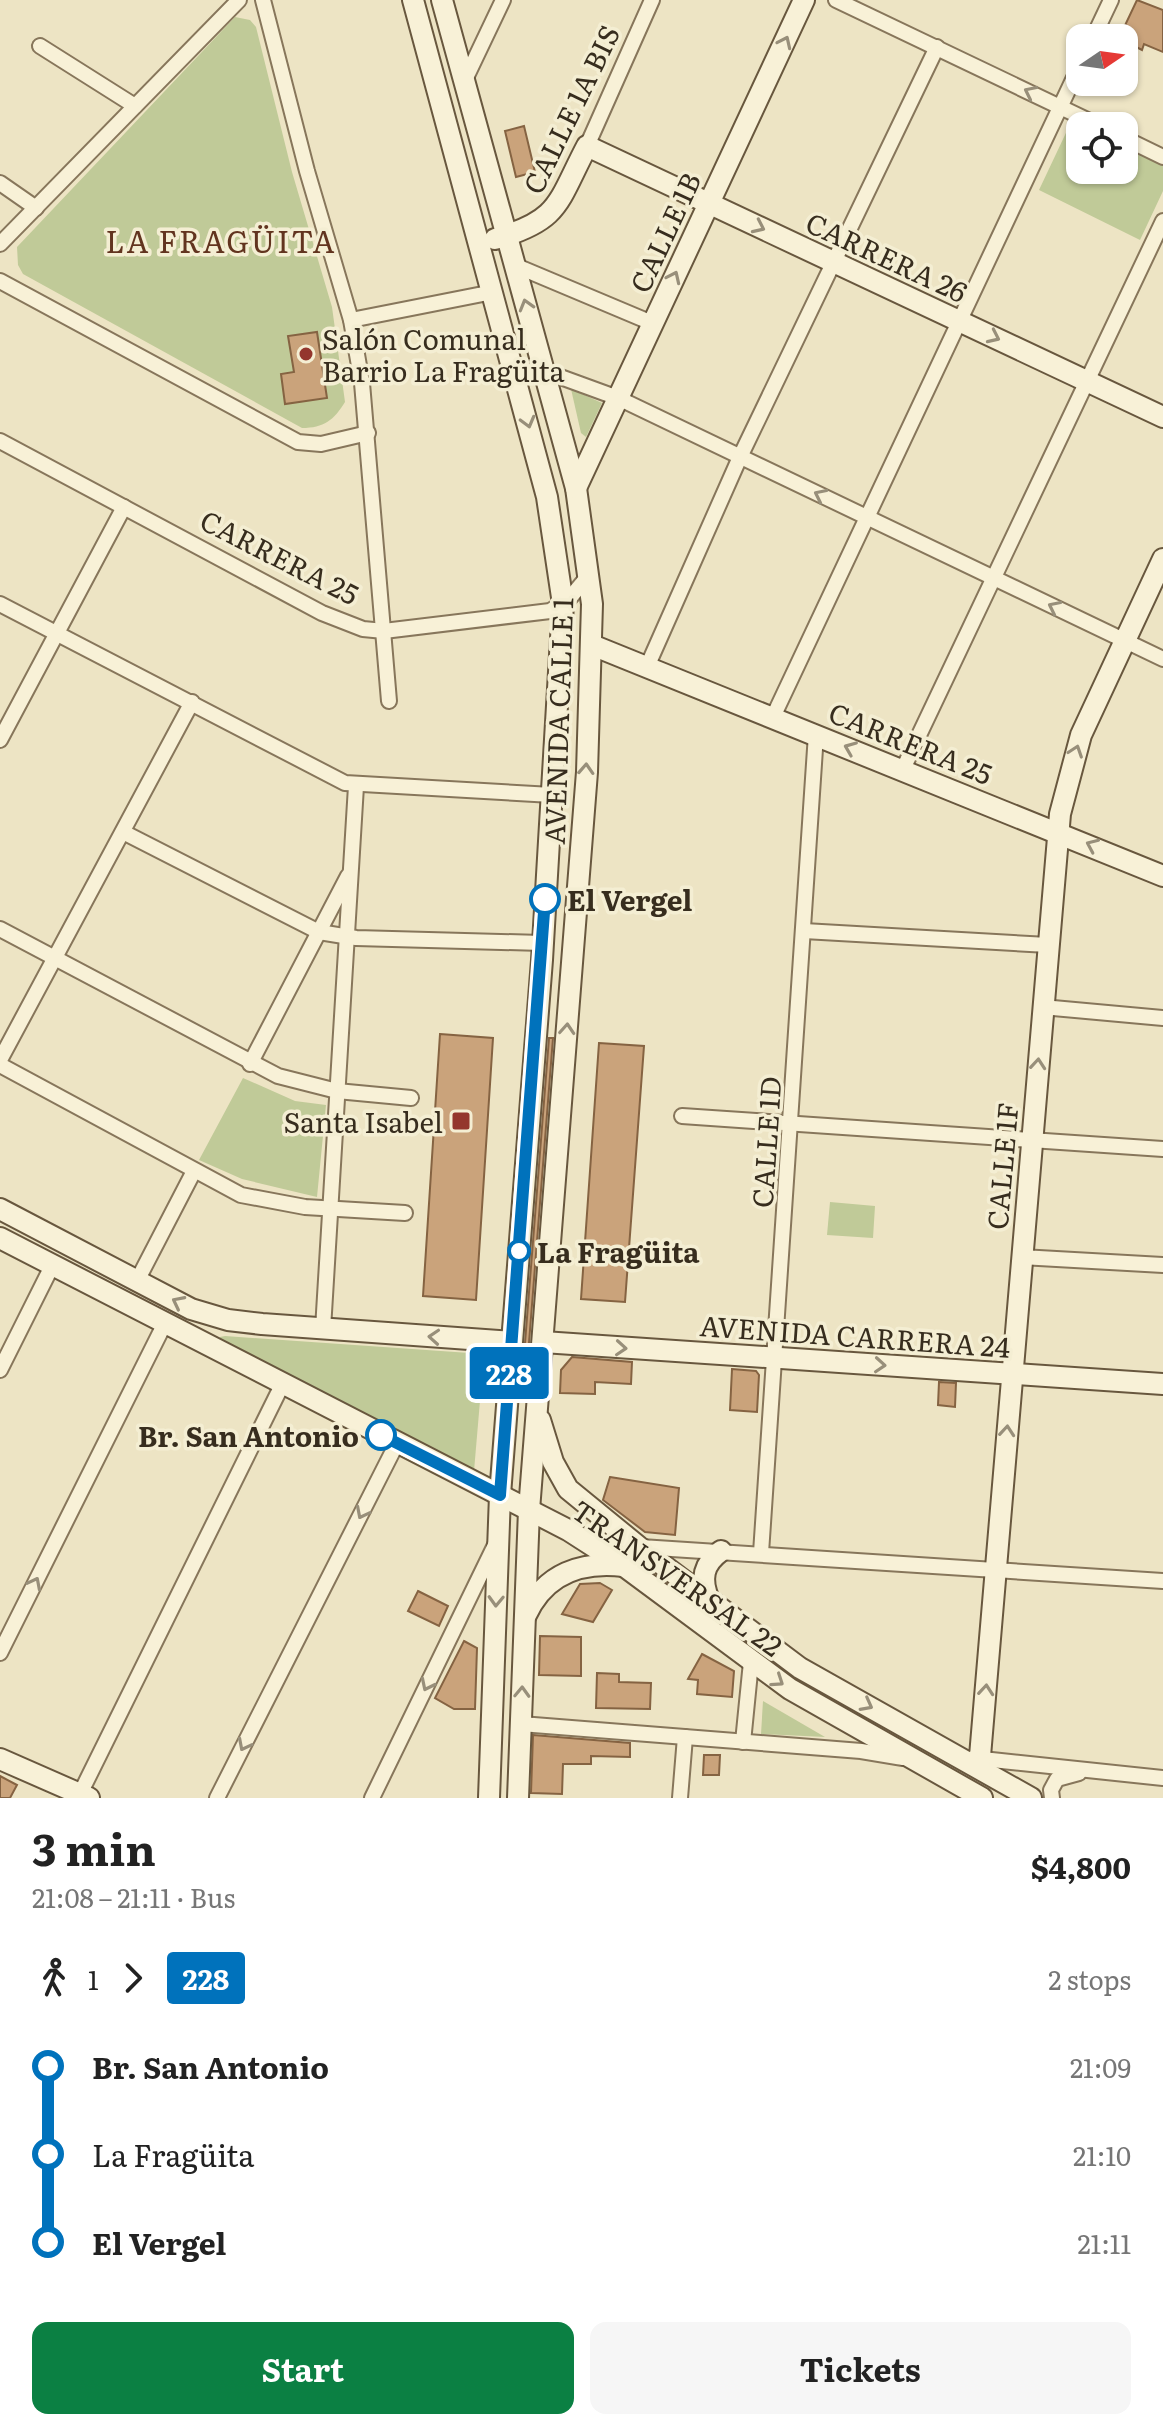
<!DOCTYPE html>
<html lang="en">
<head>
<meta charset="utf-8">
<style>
  :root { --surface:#fff; --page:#f6f6f6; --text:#222; --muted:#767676; --accent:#0b8043 }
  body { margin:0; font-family:Literata,serif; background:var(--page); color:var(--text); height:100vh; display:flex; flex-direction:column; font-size:30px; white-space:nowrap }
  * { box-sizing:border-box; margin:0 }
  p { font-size:26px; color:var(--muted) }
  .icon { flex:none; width:44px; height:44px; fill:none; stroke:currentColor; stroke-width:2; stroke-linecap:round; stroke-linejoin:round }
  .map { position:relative; height:1798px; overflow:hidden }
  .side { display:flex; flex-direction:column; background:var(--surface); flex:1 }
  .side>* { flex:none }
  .badge { padding:0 16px; border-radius:6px; font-size:28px; line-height:52px }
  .needle { width:52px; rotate:77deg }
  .controls { position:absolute; left:1066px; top:24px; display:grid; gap:16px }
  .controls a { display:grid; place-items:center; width:72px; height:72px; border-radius:16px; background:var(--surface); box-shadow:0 2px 6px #0004; font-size:40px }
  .map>.badge { position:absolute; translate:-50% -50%; box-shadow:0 0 0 4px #fff }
  .legs { display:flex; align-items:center; gap:12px; height:88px; padding:0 32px; font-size:26px }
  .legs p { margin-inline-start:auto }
  .summary { display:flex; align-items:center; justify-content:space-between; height:136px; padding:0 32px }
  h1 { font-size:44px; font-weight:700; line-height:60px }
  .button { display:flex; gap:16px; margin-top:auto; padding:16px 32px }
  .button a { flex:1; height:92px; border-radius:16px; background:var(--accent); color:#fff; font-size:32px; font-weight:700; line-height:92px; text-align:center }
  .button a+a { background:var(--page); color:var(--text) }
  ul { padding:0 32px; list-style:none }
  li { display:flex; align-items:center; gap:28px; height:88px; font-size:30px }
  li i { display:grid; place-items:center; width:12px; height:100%; margin:0 10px; background:currentColor }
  li i::after { content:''; width:20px; height:20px; margin:-10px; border:6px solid; border-radius:50%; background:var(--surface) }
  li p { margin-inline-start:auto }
  li:first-child i { background:linear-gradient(#0000 50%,currentColor 0) }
  li:last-child i { background:linear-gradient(currentColor 50%,#0000 0) }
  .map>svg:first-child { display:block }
  .green { fill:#c0ca98 }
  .building { fill:#caa37b; stroke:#856342; stroke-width:2 }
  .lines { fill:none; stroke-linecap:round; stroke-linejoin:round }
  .street-casing { stroke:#87765b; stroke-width:18 }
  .secondary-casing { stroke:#68573e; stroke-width:24 }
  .street { stroke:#f8f1d7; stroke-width:14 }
  .secondary { stroke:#f8f1d7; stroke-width:20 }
  .oneway { stroke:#988f7a }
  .line-1-casing { stroke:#fff; stroke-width:18 }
  .line-1 { stroke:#0072bc; stroke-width:12 }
  .poi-dot { fill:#94362d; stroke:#f4eed3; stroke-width:3 }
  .stop-1-dot { fill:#fff; stroke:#0072bc; stroke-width:4 }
  .labels { text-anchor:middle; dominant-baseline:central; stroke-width:7; stroke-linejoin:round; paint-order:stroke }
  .street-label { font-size:28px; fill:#372d1e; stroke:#f4eed3 }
  .poi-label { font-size:28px; fill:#372d1e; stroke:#f4eed3; text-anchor:start }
  .stop-label { font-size:28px; font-weight:bold; fill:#372d1e; stroke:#f4eed3; text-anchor:start }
  .neighbourhood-label { font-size:30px; letter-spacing:2px; fill:#62341f; stroke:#f4eed3 }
</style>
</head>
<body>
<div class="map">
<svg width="1163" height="1798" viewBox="0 0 1163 1798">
  <rect width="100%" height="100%" fill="#ede4c4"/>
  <g class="green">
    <path d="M235 17 250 20 256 27 292 172 332 307 345 402C334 420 324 428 302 428L23 274 18 265 17 247Z"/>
    <polygon points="1073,118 1089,126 1080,126 1080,170 1124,170 1124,143 1163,162 1163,191 1140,240 1039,190"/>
    <polygon points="571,389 602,403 586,437 581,433"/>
    <polygon points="243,1078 295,1101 326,1105 317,1197 242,1179 199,1160"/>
    <polygon points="830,1202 875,1206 873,1238 827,1235"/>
    <polygon points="225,1336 484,1354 474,1471 220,1341 220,1337"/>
    <polygon points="763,1701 825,1737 761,1734"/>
  </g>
  <g class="building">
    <polygon points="1137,0 1163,10 1163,52 1144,44 1142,50 1119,38"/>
    <polygon points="524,126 535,172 516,177 505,131"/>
    <polygon points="317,332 327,398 285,404 281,374 294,372 288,336"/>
    <polygon points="440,1034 493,1038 476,1300 423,1296"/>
    <polygon points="549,1038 553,1038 526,1381 522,1381"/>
    <polygon points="599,1043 644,1046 625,1302 581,1299"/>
    <polygon points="572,1357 632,1362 631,1384 595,1382 595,1394 560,1393 561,1370"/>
    <polygon points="732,1369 756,1371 759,1375 757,1412 730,1410"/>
    <polygon points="939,1382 956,1383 955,1407 938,1405"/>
    <polygon points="610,1477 679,1488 675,1535 645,1532 603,1500"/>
    <polygon points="600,1583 612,1590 593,1622 562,1614 580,1584"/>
    <polygon points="418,1591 448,1606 439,1626 408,1611"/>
    <polygon points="540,1636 581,1637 581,1676 539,1675"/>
    <polygon points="464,1641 477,1648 475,1709 454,1709 435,1698"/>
    <polygon points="702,1654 734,1671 732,1697 697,1694 698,1680 688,1679"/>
    <polygon points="597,1673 619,1674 619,1682 651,1683 650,1709 596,1708"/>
    <polygon points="533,1735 630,1743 630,1757 591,1756 591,1764 563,1764 562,1794 531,1793"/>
    <polygon points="704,1755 720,1755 719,1775 703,1775"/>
    <polygon points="0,1776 17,1785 10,1798 0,1798"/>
  </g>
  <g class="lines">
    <defs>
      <g id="street">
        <polyline points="263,0 307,171 351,320 362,383 389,701"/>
        <polyline points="836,0 1100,126"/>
        <polyline points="1093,38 1111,0"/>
        <polyline points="40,46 135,106"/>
        <polyline points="464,82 503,0"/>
        <polyline points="1124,138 1163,157"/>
        <polyline points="587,146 652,0"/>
        <polyline points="0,183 36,208"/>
        <polyline points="0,244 239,0"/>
        <polyline points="514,265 652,323"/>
        <polyline points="0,281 298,442 321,444 368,433"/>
        <polyline points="351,320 493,292"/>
        <polyline points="544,371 618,398 1163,659"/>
        <polyline points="0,441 322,613 363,629 384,631 550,611 569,599 589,575"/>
        <polyline points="0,604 345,783 552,795"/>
        <polyline points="647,667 740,457 937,47"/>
        <polyline points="773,717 1080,65"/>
        <polyline points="0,740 124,507"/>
        <polyline points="903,769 1163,221"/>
        <polyline points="123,832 319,932 356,938 542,943"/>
        <polyline points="0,929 278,1076 337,1091 411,1098"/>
        <polyline points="804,931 1048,945"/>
        <polyline points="1042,1007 1163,1018"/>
        <polyline points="0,1060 192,702"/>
        <polyline points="250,1064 348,876"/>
        <polyline points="0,1065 241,1195 305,1207 405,1213"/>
        <polyline points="682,1116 1163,1149"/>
        <polyline points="1021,1257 1163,1265"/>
        <polyline points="137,1281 194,1171"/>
        <polyline points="323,1329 356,786"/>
        <polyline points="0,1370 52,1266"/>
        <polyline points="641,1547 1163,1581"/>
        <polyline points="761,1553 816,734"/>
        <polyline points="0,1653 164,1325"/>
        <polyline points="521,1724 861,1751 903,1758"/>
        <polyline points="743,1742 751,1662"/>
        <polyline points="973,1758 1163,1778"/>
        <polyline points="80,1794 282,1385"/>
        <polyline points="217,1798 397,1443"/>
        <polyline points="372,1798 496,1543"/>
        <polyline points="680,1798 685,1737"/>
        <polyline points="1052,1798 1051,1790 1057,1779 1079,1773"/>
      </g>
      <g id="secondary">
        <polyline points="413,0 547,497 563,604 542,960 500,1495 489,1798"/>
        <polyline points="442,0 576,488 592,604 587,772 529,1510 518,1798"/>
        <path d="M495 239C561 220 557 203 587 146L1163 417"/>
        <polyline points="576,488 804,0"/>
        <polyline points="592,645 1163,876"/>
        <polyline points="0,1209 191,1309 228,1320 262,1324 512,1342"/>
        <polyline points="0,1238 568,1530 624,1566 790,1689 982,1798"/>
        <polyline points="543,1342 1163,1384"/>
        <polyline points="540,1420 553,1462 568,1489 639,1547 800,1668 1031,1798"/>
        <path d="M709 1600C700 1579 703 1564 721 1551"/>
        <path d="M526 1615C545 1573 582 1561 624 1566"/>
        <polyline points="0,1759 89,1798"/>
        <polyline points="979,1768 1060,814 1081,735 1163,559"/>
      </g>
    </defs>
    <use href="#street" class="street-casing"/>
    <use href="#secondary" class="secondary-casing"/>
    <use href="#street" class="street"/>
    <use href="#secondary" class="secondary"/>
  </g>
  <defs><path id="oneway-chevron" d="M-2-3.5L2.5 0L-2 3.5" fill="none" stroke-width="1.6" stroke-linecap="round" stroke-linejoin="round" transform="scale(2)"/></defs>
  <g class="oneway">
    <use href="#oneway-chevron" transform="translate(785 42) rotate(-65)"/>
    <use href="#oneway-chevron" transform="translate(1030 92) rotate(-154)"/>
    <use href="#oneway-chevron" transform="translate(759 227) rotate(25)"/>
    <use href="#oneway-chevron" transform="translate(674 277) rotate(-65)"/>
    <use href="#oneway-chevron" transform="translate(526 305) rotate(-106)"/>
    <use href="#oneway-chevron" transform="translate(994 337) rotate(25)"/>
    <use href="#oneway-chevron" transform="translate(528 422) rotate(75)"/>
    <use href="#oneway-chevron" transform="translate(820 495) rotate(-154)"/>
    <use href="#oneway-chevron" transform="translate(1054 607) rotate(-154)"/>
    <use href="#oneway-chevron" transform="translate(850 748) rotate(-158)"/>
    <use href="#oneway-chevron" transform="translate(1076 751) rotate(-71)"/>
    <use href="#oneway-chevron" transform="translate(586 769) rotate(-87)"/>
    <use href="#oneway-chevron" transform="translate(1092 845) rotate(-156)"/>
    <use href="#oneway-chevron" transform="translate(567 1029) rotate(-86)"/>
    <use href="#oneway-chevron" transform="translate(1038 1064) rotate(-85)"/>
    <use href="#oneway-chevron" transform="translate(178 1302) rotate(-153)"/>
    <use href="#oneway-chevron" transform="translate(434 1337) rotate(-176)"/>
    <use href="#oneway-chevron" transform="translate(621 1348) rotate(4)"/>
    <use href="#oneway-chevron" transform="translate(880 1365) rotate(4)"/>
    <use href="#oneway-chevron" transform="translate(1007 1431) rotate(-85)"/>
    <use href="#oneway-chevron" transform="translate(362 1513) rotate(117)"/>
    <use href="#oneway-chevron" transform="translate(35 1583) rotate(-63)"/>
    <use href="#oneway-chevron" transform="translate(496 1601) rotate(92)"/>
    <use href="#oneway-chevron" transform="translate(778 1681) rotate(34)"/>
    <use href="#oneway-chevron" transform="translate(427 1685) rotate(116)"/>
    <use href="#oneway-chevron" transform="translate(986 1690) rotate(-85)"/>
    <use href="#oneway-chevron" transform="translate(522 1692) rotate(-88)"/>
    <use href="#oneway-chevron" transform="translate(867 1705) rotate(28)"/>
    <use href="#oneway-chevron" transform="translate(244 1745) rotate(117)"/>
  </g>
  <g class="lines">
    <defs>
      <polyline id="line-1" points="381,1435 500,1495 545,899"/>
    </defs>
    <use href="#line-1" class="line-1-casing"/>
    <use href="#line-1" class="line-1"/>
  </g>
  <g class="poi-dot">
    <circle cx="306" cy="354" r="8"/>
    <rect x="451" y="1111" width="20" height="20" rx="4"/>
  </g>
  <g class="stop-1-dot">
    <circle cx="545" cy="899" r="14"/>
    <circle cx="519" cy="1251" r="10"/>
    <circle cx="381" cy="1435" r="14"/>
  </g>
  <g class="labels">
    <g class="street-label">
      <text transform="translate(570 109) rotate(-64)">CALLE 1A BIS</text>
      <text transform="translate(664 232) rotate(-65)">CALLE 1B</text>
      <text transform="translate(887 256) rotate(25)">CARRERA 26</text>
      <text transform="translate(280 556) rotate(27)">CARRERA 25</text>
      <text transform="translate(557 721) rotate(-88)">AVENIDA CALLE 1</text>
      <text transform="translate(911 742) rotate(22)">CARRERA 25</text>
      <text transform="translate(765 1142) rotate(-86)">CALLE 1D</text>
      <text transform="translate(1001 1166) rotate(-85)">CALLE 1F</text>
      <text transform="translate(855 1335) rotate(4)">AVENIDA CARRERA 24</text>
      <text transform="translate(678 1577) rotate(35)">TRANSVERSAL 22</text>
    </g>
    <g class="poi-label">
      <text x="322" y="338">Salón Comunal<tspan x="322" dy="32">Barrio La Fragüita</tspan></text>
      <text x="443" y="1121" text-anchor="end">Santa Isabel</text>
    </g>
    <g class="stop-label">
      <text x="567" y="899">El Vergel</text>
      <text x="537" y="1251">La Fragüita</text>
      <text x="359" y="1435" text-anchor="end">Br. San Antonio</text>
    </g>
    <g class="neighbourhood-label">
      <text x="221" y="240">LA FRAGÜITA</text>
    </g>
  </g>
</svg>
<div class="controls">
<a><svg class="needle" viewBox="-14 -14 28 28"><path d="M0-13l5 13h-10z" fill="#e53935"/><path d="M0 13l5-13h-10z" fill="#767676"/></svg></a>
<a><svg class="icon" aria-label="locate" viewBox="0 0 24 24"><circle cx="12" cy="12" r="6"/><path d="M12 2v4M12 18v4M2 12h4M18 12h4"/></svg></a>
</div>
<b class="badge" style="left:509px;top:1373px;background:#0072bc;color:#fff">228</b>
</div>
<section class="side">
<div class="summary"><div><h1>3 min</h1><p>21:08 – 21:11 · Bus</p></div><b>$4,800</b></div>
<div class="legs"><svg class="icon" aria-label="walk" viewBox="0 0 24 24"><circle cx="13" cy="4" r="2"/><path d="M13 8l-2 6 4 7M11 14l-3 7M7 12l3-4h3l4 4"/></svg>1<svg class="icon" aria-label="forward" viewBox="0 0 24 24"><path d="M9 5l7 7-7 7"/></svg><b class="badge" style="background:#0072bc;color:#fff">228</b><p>2 stops</p></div>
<ul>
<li><i style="color:#0072bc"></i><b>Br. San Antonio</b><p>21:09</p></li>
<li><i style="color:#0072bc"></i><span>La Fragüita</span><p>21:10</p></li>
<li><i style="color:#0072bc"></i><b>El Vergel</b><p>21:11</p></li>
</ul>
<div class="button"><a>Start</a><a>Tickets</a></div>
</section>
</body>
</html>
